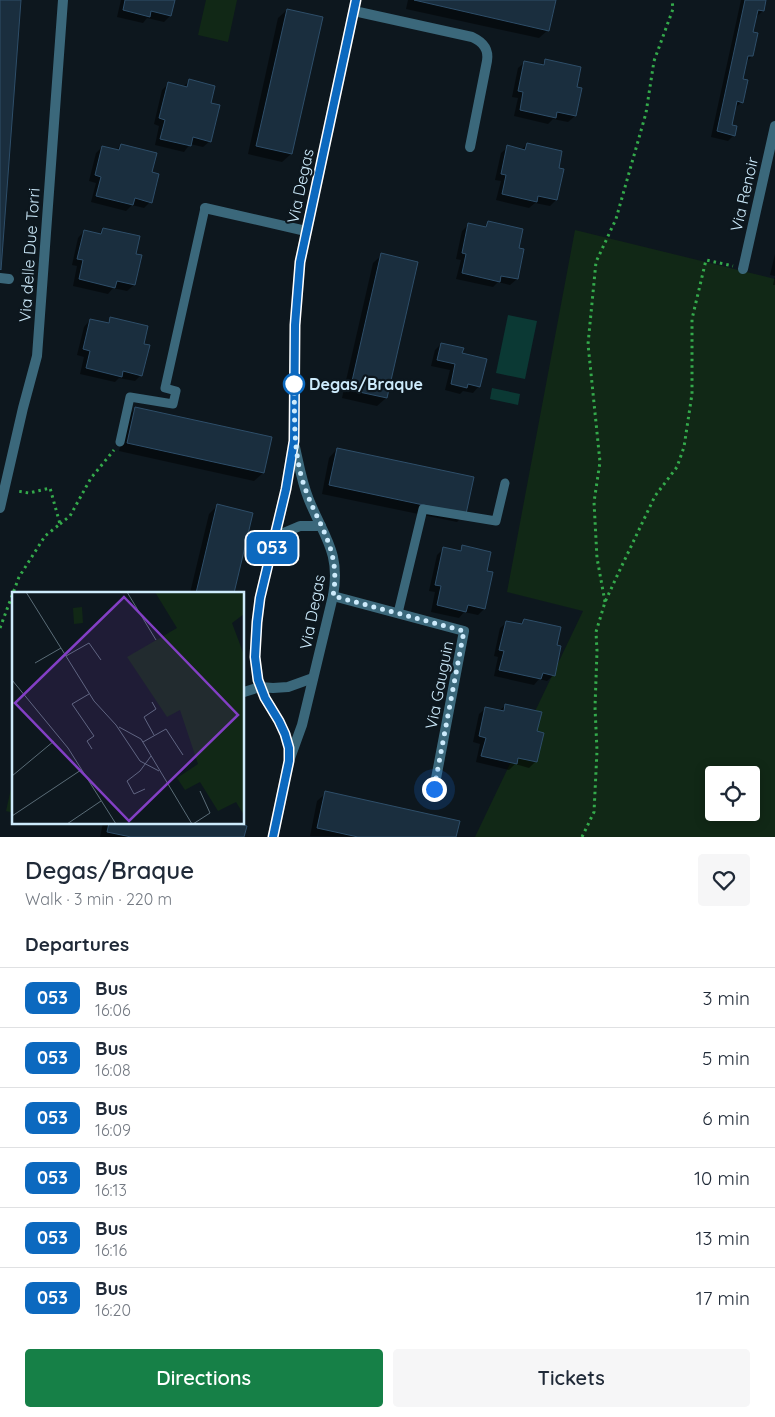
<!DOCTYPE html>
<html lang="en">
<head>
<meta charset="utf-8">
<style>
  :root { --surface:#fff; --page:#f6f6f7; --text:#1f2937; --muted:#747a83; --line:#e0e1e3; --accent:#168047 }
  body { margin:0; font-family:Quicksand,sans-serif; background:var(--page); color:var(--text); height:100vh; display:flex; flex-direction:column; font-size:19px; white-space:nowrap }
  * { box-sizing:border-box; margin:0 }
  p { font-size:16px; color:var(--muted) }
  .icon { flex:none; width:28px; height:28px; fill:none; stroke:currentColor; stroke-width:2; stroke-linecap:round; stroke-linejoin:round }
  .map { position:relative; height:837px; overflow:hidden }
  .details { display:flex; flex-direction:column; background:var(--surface); flex:1 }
  .details>* { flex:none }
  .badge { padding:0 10px; border-radius:8px; font-size:18px; line-height:32px }
  .fabs { position:absolute; left:705px; top:766px; display:grid; gap:10px }
  .fabs a { display:grid; place-items:center; width:55px; height:55px; border-radius:5px; background:var(--surface); box-shadow:0 2px 12px #0003; font-size:25px }
  .you { position:absolute; width:25px; height:25px; margin:-12px; border:4px solid #fff; border-radius:50%; background:#1a73e8; box-shadow:0 0 0 8px #1a73e833 }
  .map>.badge { position:absolute; translate:-50% -50%; box-shadow:0 0 0 2px #fff }
  h2 { padding:0 25px; font-size:19px; line-height:45px }
  .round { display:grid; place-items:center; flex:none; width:52px; height:52px; border-radius:5px; background:var(--page) }
  .headline { display:flex; align-items:center; justify-content:space-between; height:85px; padding:0 25px }
  h1 { font-size:24px; font-weight:600; line-height:38px }
  .cta { display:flex; gap:10px; margin-top:auto; padding:10px 25px }
  .cta a { flex:1; height:58px; border-radius:5px; background:var(--accent); color:#fff; font-size:20px; font-weight:600; line-height:58px; text-align:center }
  .cta a+a { background:var(--page); color:var(--text) }
  ul { padding:0; list-style:none }
  li { display:flex; align-items:center; gap:15px; height:60px; padding:0 25px; border-top:1px solid var(--line) }
  li div { flex:1 }
  li b { display:block; font-size:19px }
  li em { font-style:normal }
  li .badge { min-width:55px; font-weight:700; text-align:center }
  .map>svg:first-child { display:block }
  .green { fill:#112816; fill-rule:evenodd }
  .water { fill:#0b3934 }
  .shadow { fill:#0007 }
  .building { fill:#1a2e3e; stroke:#2e4e69 }
  .lines { fill:none; stroke-linecap:round; stroke-linejoin:round }
  .path { stroke:#34aa4b; stroke-width:3; stroke-dasharray:2.5 4; stroke-linecap:butt }
  .lane { stroke:#3b687b; stroke-width:9 }
  .street { stroke:#3b687b; stroke-width:10 }
  .line-casing { stroke:#fff; stroke-width:11 }
  .line { stroke:#0c69bf; stroke-width:8 }
  .walk { stroke:#cdebfc; stroke-width:5; stroke-dasharray:0 9 }
  .stop-dot { fill:#fff; stroke:#0c69bf; stroke-width:2.5 }
  .labels { text-anchor:middle; dominant-baseline:central; stroke-width:4.5; stroke-linejoin:round; paint-order:stroke }
  .street-label { font-size:16px; fill:#cdebfc; stroke:#0d171e }
  .stop-label { font-size:16px; font-weight:bold; fill:#cdebfc; stroke:#0d171e; text-anchor:start }
  .inset-road { fill:none; stroke:#5a6c77; stroke-width:1 }
  .view { fill:#833fc5; fill-opacity:0.15; stroke:#833fc5; stroke-width:2.5 }
  .inset-edge { fill:none; stroke:#cdebfc; stroke-width:2.5 }
</style>
</head>
<body>
<div class="map">
<svg width="775" height="837" viewBox="0 0 775 837">
  <rect width="100%" height="100%" fill="#0d171e"/>
  <g class="green">
    <polygon points="206,0 237,0 228,42 198,35"/>
    <path d="M575 230 775 279V837H475L583 611 507 592ZM714 775H751V812H714Z"/>
    <polygon points="12,784 14,784 14,813 6,811"/>
  </g>
  <g class="water">
    <polygon points="508,315 537,321 525,379 496,373"/>
    <polygon points="492,388 520,394 518,405 490,399"/>
  </g>
  <g class="shadow">
    <polygon points="121,0 174,0 170,16 164,22 147,18 143,23 117,17"/>
    <polygon points="408,0 554,0 548,30 539,38 406,9"/>
    <polygon points="741,0 765,0 763,11 756,17 752,33 752,56 745,63 741,80 742,102 735,108 731,126 734,135 728,141 711,137"/>
    <polygon points="287,10 321,18 291,154 282,162 248,154 278,18"/>
    <polygon points="545,61 575,88 581,89 575,116 568,122 553,119 548,124 514,116 518,98 512,97 518,68 525,62 540,66"/>
    <polygon points="189,81 210,104 210,141 203,147 190,144 184,152 155,145 159,126 154,124 162,90 168,84 183,87"/>
    <polygon points="527,144 557,169 563,170 556,200 550,206 535,203 529,208 496,200 501,181 495,180 501,153 508,147 521,150"/>
    <polygon points="121,145 151,173 150,202 144,208 132,205 126,211 91,202 96,183 89,181 96,153 102,147 116,150"/>
    <polygon points="488,223 517,249 517,279 510,285 498,282 493,287 456,279 461,260 456,259 462,231 469,224 483,228"/>
    <polygon points="103,229 134,255 140,256 134,285 127,291 113,288 108,294 73,286 77,266 72,265 78,238 84,231 98,235"/>
    <polygon points="775,254 775,285 773,285 775,276 770,275"/>
    <polygon points="382,255 386,398 377,406 342,398 373,263"/>
    <polygon points="111,319 142,344 141,375 135,381 119,378 115,382 80,374 84,357 77,355 84,327 90,320 106,324"/>
    <polygon points="441,344 461,354 479,386 473,393 463,391 460,394 445,390 450,370 431,366 435,350"/>
    <polygon points="135,408 263,473 254,481 119,451 127,417"/>
    <polygon points="337,449 465,514 457,522 322,494 329,458"/>
    <polygon points="217,506 251,513 233,593 190,593 209,514"/>
    <polygon points="463,547 484,609 478,615 464,612 459,618 431,612 435,592 429,591 437,555 443,549 458,552"/>
    <polygon points="524,620 555,646 554,675 547,681 539,679 534,685 494,676 498,657 494,656 500,628 507,622 519,625"/>
    <polygon points="506,705 536,732 536,761 529,768 515,764 509,770 476,762 480,744 473,742 479,714 486,708 499,711"/>
    <polygon points="326,793 455,837 310,836 317,801"/>
    <polygon points="103,823 231,823 243,837 100,837"/>
  </g>
  <g class="building">
    <polygon points="0,0 21,0 1,270 0,269"/>
    <polygon points="125,0 175,0 171,16 151,11 150,17 123,10"/>
    <polygon points="414,0 556,0 549,31"/>
    <polygon points="745,0 766,0 764,11 758,10 753,32 758,33 753,56 748,56 743,79 748,80 743,103 737,101 732,125 737,126 735,136 717,131"/>
    <polygon points="287,9 323,17 292,154 256,146"/>
    <polygon points="545,59 581,67 577,87 582,88 576,116 557,112 556,118 520,110 523,92 518,91 524,61 544,65"/>
    <polygon points="189,79 215,86 211,103 220,105 211,142 193,137 191,146 160,139 165,120 159,118 168,82 187,87"/>
    <polygon points="527,143 562,151 559,168 564,169 557,200 538,196 537,202 502,194 506,175 501,174 507,145 525,150"/>
    <polygon points="121,144 157,153 152,172 159,174 152,203 135,198 133,205 96,196 101,177 95,175 102,146 119,150"/>
    <polygon points="488,221 523,229 519,248 524,249 518,279 501,276 500,282 462,273 466,254 462,253 468,223 486,227"/>
    <polygon points="103,228 140,236 136,254 142,255 135,285 117,281 115,288 79,279 83,260 77,259 84,230 101,234"/>
    <polygon points="381,253 418,262 387,398 350,390"/>
    <polygon points="110,317 148,326 144,344 150,345 142,376 123,371 122,377 86,368 90,351 83,349 90,319 109,323"/>
    <polygon points="441,343 464,348 462,353 487,359 480,387 468,384 467,388 451,384 455,364 437,360"/>
    <polygon points="135,407 272,437 264,473 127,443"/>
    <polygon points="337,448 474,477 466,514 329,485"/>
    <polygon points="217,504 253,513 234,593 196,593"/>
    <polygon points="462,545 491,552 487,571 493,572 485,609 468,605 466,612 437,605 441,586 435,585 443,547 461,551"/>
    <polygon points="524,619 561,627 557,645 561,646 555,676 543,673 541,679 499,670 504,651 499,650 506,621 522,624"/>
    <polygon points="505,704 542,712 537,731 544,733 537,762 518,758 517,764 481,756 486,738 479,736 485,707 504,711"/>
    <polygon points="325,791 460,821 456,837 358,837 317,828"/>
    <polygon points="109,823 237,823 247,826 244,837 131,837 107,832"/>
  </g>
  <g class="lines">
    <g class="path">
      <polyline points="60,524 70,516 91,478 114,450"/>
      <polyline points="605,602 597,558 594,502 600,462 588,344 596,262 616,219 646,113 654,61 673,9 672,0"/>
      <polyline points="0,628 19,577 45,536 60,524 50,488 29,493 17,491"/>
      <polyline points="582,837 594,812 597,751 595,707 597,651 596,632 605,602 617,576 655,496 677,467 684,447 692,394 692,319 706,260 733,266"/>
    </g>
    <g class="lane">
      <polyline points="120,442 130,397 173,404 176,391 165,388 205,208"/>
      <polyline points="398,613 423,509 496,521 505,483"/>
    </g>
    <g class="street">
      <path d="M354 11 472 37C483 42 489 49 487 61L470 147"/>
      <polyline points="205,208 306,231"/>
      <polyline points="743,269 775,126"/>
      <polyline points="0,278 9,279"/>
      <polyline points="0,508 23,408 37,356 63,0"/>
      <polyline points="274,537 300,526 321,526"/>
      <polyline points="333,596 464,631 434,789"/>
      <polyline points="244,692 260,687 273,688 288,687 313,678"/>
      <polyline points="289,761 289,748 285,734 279,721 265,698 258,680 255,657 257,622 260,598 286,489 294,441 295,325 300,262 356,0"/>
      <path d="M273 837 289 761 302 725 333 596C341 553 324 537 309 500 302 483 299 465 295 447"/>
    </g>
  </g>
  <g class="lines">
    <defs>
      <polyline id="line" points="273,837 289,761 289,748 285,734 279,721 265,698 258,680 255,657 257,622 260,598 286,489 294,441 295,325 300,262 356,0"/>
    </defs>
    <use href="#line" class="line-casing"/>
    <use href="#line" class="line"/>
    <path class="walk" d="M294 384C295 418 293 446 302 479 315 523 342 547 333 596L464 631 434 789"/>
  </g>
  <circle class="stop-dot" cx="294" cy="384" r="10"/>
  <g class="labels">
    <g class="street-label">
      <text transform="translate(300 186) rotate(-78)">Via Degas</text>
      <text transform="translate(744 194) rotate(-77)">Via Renoir</text>
      <text transform="translate(29 255) rotate(-86)">Via delle Due Torri</text>
      <text transform="translate(312 612) rotate(-79)">Via Degas</text>
      <text transform="translate(439 685) rotate(-79)">Via Gauguin</text>
    </g>
    <g class="stop-label">
      <text x="309" y="384">Degas/Braque</text>
    </g>
  </g>
  <g transform="translate(12 592)">
    <rect width="232" height="232" fill="#0d171e"/>
    <path d="M143 0H232V22L220 31 232 63V223L224 210 206 219 188 190 173 198 165 186 186 172 168 118 155 125 115 65 165 36ZM70 15 71 31 62 32 61 16Z" fill="#112816"/>
    <path class="inset-road" d="M14 0 82 109 104 133 128 169 147 179M115 0 144 48M54 64 77 51 89 68M23 71 49 56M0 88 56 156 104 232M77 102 60 112 82 144 75 149 80 157M140 110 144 117 132 125 142 143M107 135 129 147 180 232M131 150 154 137 171 163M0 184 42 149M133 197 122 202 115 189 128 179 139 164M0 224 69 178M55 232 89 209M181 232 198 221 188 199"/>
    <path class="view" d="M112 5 226 123 117 229 3 111Z"/>
    <rect width="232" height="232" class="inset-edge"/>
  </g>
</svg>
<div class="fabs">
<a><svg class="icon" aria-label="locate" viewBox="0 0 24 24"><circle cx="12" cy="12" r="6"/><path d="M12 2v4M12 18v4M2 12h4M18 12h4"/></svg></a>
</div>
<div class="you" style="left:434px;top:789px"></div>
<b class="badge" style="left:272px;top:548px;background:#0c69bf;color:#fff">053</b>
</div>
<section class="details">
<div class="headline"><div><h1>Degas/Braque</h1><p>Walk · 3 min · 220 m</p></div><a class="round"><svg class="icon" aria-label="heart" viewBox="0 0 24 24"><path d="M12 20l-8-8c-3-5 5-10 8-4 3-6 11-1 8 4z"/></svg></a></div>
<h2>Departures</h2>
<ul>
<li><span class="badge" style="background:#0c69bf;color:#fff">053</span><div><b>Bus</b><p>16:06</p></div><em>3 min</em></li>
<li><span class="badge" style="background:#0c69bf;color:#fff">053</span><div><b>Bus</b><p>16:08</p></div><em>5 min</em></li>
<li><span class="badge" style="background:#0c69bf;color:#fff">053</span><div><b>Bus</b><p>16:09</p></div><em>6 min</em></li>
<li><span class="badge" style="background:#0c69bf;color:#fff">053</span><div><b>Bus</b><p>16:13</p></div><em>10 min</em></li>
<li><span class="badge" style="background:#0c69bf;color:#fff">053</span><div><b>Bus</b><p>16:16</p></div><em>13 min</em></li>
<li><span class="badge" style="background:#0c69bf;color:#fff">053</span><div><b>Bus</b><p>16:20</p></div><em>17 min</em></li>
</ul>
<div class="cta"><a>Directions</a><a>Tickets</a></div>
</section>
</body>
</html>
